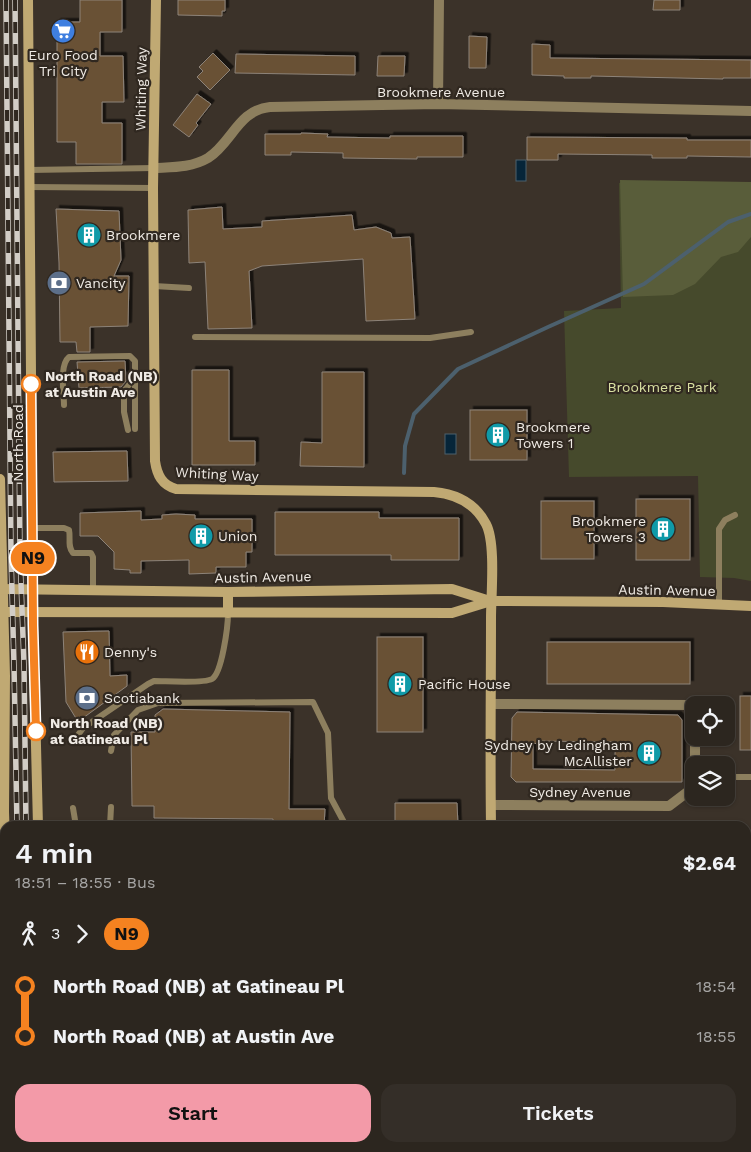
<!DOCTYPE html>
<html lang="en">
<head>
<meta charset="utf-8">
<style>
  :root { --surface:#2c261f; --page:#342e28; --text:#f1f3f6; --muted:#a6a5a4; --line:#48433d; --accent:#f39aa8 }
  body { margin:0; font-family:"Work Sans",sans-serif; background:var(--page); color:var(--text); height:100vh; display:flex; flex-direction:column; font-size:19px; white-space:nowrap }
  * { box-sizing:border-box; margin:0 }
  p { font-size:16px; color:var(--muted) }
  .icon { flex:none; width:28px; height:28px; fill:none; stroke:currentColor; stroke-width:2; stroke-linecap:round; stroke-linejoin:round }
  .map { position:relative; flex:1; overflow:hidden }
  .panel { position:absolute; left:0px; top:821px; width:751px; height:331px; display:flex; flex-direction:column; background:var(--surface); border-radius:15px 15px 0 0; box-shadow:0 1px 4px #0004,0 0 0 1px var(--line) }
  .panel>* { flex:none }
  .badge { padding:0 10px; border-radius:16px; font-size:18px; line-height:32px }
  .tools { position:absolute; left:685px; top:696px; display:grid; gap:10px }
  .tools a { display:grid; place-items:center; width:50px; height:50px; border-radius:10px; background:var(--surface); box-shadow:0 1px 4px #0004,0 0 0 1px var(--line); font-size:25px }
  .map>.badge { position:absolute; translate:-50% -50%; box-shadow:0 0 0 2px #fff }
  .legs { display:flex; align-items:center; gap:8px; height:55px; padding:0 15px; font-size:16px }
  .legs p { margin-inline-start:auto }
  .overview { display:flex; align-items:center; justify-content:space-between; height:85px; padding:0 15px }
  h1 { font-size:28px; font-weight:600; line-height:38px }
  .cta { display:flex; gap:10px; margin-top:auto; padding:10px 15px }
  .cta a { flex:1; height:58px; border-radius:15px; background:var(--accent); color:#111; font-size:20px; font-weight:600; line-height:58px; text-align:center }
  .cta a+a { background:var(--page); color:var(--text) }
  ul { padding:0 15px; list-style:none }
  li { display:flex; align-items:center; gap:18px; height:50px; font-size:19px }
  li i { display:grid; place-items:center; width:8px; height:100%; margin:0 6px; background:currentColor }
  li i::after { content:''; width:12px; height:12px; margin:-6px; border:4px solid; border-radius:50%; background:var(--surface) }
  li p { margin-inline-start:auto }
  li:first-child i { background:linear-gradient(#0000 50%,currentColor 0) }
  li:last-child i { background:linear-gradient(currentColor 50%,#0000 0) }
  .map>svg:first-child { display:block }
  .green { fill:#464a2c }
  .forest { fill:#595d3a }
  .water { fill:#062539; stroke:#4c606d }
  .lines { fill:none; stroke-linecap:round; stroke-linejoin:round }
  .stream { stroke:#4c606d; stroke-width:4 }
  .building { fill:#695135; stroke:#8d8379; fill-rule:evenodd; filter:url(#shadow) }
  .lane { stroke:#8d7f5e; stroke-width:6 }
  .street { stroke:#8d7f5e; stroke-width:10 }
  .secondary { stroke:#c0a973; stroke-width:10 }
  .rail-casing { stroke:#d2cdc6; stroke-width:5.5 }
  .rail { stroke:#302820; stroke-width:4; stroke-dasharray:11; stroke-linecap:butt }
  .line-1-casing { stroke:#fff; stroke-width:11 }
  .line-1 { stroke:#f58220; stroke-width:8 }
  .stop-1-dot { fill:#fff; stroke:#f58220; stroke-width:2.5 }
  .labels { text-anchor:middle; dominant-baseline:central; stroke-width:4.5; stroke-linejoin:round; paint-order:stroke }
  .poi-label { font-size:14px; fill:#f0ebe5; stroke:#302820; text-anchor:start }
  .street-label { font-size:14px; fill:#f0ebe5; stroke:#302820 }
  .stop-label { font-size:14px; font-weight:bold; fill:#f0ebe5; stroke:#302820; text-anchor:start }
  .park-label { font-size:14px; fill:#dae1a2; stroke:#302820 }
</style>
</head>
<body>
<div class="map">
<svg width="751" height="1152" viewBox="0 0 751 1152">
  <defs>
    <filter id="shadow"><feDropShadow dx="3.5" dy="-3.5" stdDeviation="0" flood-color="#0009"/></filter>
  </defs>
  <rect width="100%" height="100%" fill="#3b3229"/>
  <polygon class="green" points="619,183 751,183 751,581 734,578 700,577 698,476 569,477 564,311 621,308"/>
  <polygon class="forest" points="620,180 751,182 751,237 738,252 721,257 695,284 673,295 623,297"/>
  <g class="water">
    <rect x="516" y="160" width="10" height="21"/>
    <rect x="445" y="434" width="11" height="20"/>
  </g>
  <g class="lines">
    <polyline class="stream" points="404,473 405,446 414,414 458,369 548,327 644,284 728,222 751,214"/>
  </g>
  <g class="building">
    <polygon points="80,0 122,0 122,32 100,32 100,56 123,56 124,102 102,102 102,123 122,123 122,164 76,164 76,142 57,142 57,22 80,22"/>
    <polygon points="178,0 225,0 225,11 222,11 222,16 178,15"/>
    <polygon points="654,0 680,0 680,10 653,10"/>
    <polygon points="469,36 487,37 486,68 469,68"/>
    <polygon points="532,44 550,45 550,58 751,60 751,78 723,78 723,79 591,76 591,78 564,78 564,76 532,75"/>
    <polygon points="213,53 230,70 210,90 197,77 203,71 199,67"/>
    <polygon points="236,54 355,56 355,75 235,73"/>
    <polygon points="378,56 405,56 404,76 377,76"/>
    <polygon points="197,94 211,104 196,123 198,125 189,137 173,125"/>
    <polygon points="301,133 328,134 327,137 390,138 390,136 463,136 463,157 417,157 417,159 343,158 343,153 291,152 291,155 265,155 265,134 301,134"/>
    <polygon points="527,137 687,138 687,140 751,140 751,157 687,156 687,158 652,158 652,155 558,154 558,160 527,160"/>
    <polygon points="222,207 223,229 262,227 262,221 352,215 354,230 376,227 391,233 392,238 410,237 415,319 366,321 363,259 262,266 249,271 252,328 208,329 205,262 189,263 188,210"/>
    <polygon points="56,209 119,211 121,260 114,276 129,276 128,326 90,327 90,352 77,352 76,342 60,342 59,263"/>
    <polygon points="125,361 126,381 121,387 79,388 77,362"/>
    <polygon points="192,370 229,370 229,441 255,441 255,465 192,465"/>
    <polygon points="322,372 364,372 364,467 300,466 301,442 322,443"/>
    <rect x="470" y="410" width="57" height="50"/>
    <polygon points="127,451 128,481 54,482 53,452"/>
    <rect x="636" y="499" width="54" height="61"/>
    <rect x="541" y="501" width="53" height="58"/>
    <polygon points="141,511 141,520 162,519 162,515 176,514 195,515 195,519 252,519 252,552 246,552 246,567 216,567 216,573 189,574 189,560 141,561 141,573 130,573 130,570 114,569 114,552 98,536 80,536 80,513"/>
    <polygon points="275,512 379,512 379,518 459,518 459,560 391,560 391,555 275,555"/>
    <polygon points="109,631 110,676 127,675 127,686 83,718 82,716 77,720 66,702 63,632"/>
    <rect x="377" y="637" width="46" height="95"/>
    <rect x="547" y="642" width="143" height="42"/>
    <rect x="740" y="696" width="11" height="54"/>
    <polygon points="163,709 290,712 289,809 325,809 324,826 273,826 273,819 154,818 154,806 132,806 131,732 155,732 155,715"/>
    <path d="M517 712 678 715 682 720V782H516L511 777 512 718ZM538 741 615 742V770L533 769V743L538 744Z"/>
    <polygon points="395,803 457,803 458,826 395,826"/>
  </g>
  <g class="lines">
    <g class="lane">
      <polyline points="29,170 154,168"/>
      <polyline points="29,187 153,188"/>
      <polyline points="154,286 189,288"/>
      <polyline points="195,337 430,338 471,332"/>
      <path d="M64 405C64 393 59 365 69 357L130 356 135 361V429"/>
      <polyline points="128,430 124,412 124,391 136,376"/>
      <path d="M32 528H64L69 530C71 538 67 546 73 553H91L93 557V591"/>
      <polyline points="719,605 719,529 725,520 735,515"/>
      <path d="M76 742 78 735 83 728 148 684 154 681C166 681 203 684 212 679 222 673 228 626 228 613"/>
      <polyline points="111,751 114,735 138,710 158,703 313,702 328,733 331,798 346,826"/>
      <polyline points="726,777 751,777"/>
      <polyline points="73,808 76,826"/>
      <polyline points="110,826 111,807"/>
      <polyline points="0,903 5,904"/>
      <polyline points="0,1083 5,1083"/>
      <polyline points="746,1121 751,1121"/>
      <polyline points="118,1148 124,1152"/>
    </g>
    <g class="street">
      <polyline points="438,104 439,0"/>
      <path d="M154 168C172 167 191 168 208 158 232 143 238 110 270 107L438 104 751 111"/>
      <polyline points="491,704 691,705 694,724"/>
      <polyline points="695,765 695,738"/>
      <polyline points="491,805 669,806 694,787"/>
      <polyline points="746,1023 751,1023"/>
    </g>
    <g class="secondary">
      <polyline points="28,0 33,625 38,826"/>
      <path d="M156 0 153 188 155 461C157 475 162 485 176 489L434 492C456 494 475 503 486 524 496 543 491 595 491 618 491 687 490 757 491 826"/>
      <polyline points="0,479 5,676 4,812 5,841"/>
      <polyline points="0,589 228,592 452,589 490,601"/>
      <polyline points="228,592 228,613"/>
      <polyline points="0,612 452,613 491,601 663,602 751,606"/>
      <polyline points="25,1148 25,1152"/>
      <polyline points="50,1148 51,1152"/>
      <polyline points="469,1152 470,1148"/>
    </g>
    <defs>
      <g id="rail">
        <polyline points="6,0 11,555 14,665 17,826"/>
        <polyline points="15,0 20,555 24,664 26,826"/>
        <polyline points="0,930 5,919"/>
        <polyline points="0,949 5,941"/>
      </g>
    </defs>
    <use href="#rail" class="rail-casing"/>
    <use href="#rail" class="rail"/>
  </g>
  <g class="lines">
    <defs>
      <polyline id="line-1" points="31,384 33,625 36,731"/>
    </defs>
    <use href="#line-1" class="line-1-casing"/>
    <use href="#line-1" class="line-1"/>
  </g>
  <defs>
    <symbol id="supermarket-disc" viewBox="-11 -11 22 22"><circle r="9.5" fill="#3f7fe0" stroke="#302820"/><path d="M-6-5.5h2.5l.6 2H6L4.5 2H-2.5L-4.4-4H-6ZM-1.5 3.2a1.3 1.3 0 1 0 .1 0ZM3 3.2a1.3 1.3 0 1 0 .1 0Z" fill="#fff"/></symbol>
    <symbol id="building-disc" viewBox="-11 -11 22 22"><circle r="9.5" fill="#0f9aa8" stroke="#302820"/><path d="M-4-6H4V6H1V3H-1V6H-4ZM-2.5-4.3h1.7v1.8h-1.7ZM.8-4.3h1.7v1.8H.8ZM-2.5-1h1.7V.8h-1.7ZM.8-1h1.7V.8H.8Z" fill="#fff"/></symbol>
    <symbol id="bank-disc" viewBox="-11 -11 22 22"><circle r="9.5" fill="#5c6f8a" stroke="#302820"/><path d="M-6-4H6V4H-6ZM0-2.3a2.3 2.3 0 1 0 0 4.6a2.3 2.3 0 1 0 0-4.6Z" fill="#fff"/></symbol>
    <symbol id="restaurant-disc" viewBox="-11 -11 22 22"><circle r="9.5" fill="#e8710a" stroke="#302820"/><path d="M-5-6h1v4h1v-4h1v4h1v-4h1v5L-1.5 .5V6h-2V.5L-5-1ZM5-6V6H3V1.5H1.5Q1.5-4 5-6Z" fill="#fff"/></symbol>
  </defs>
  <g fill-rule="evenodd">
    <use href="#supermarket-disc" x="49" y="17" width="28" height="28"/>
    <use href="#building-disc" x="75" y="221" width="28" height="28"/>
    <use href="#bank-disc" x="45" y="269" width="28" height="28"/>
    <use href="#building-disc" x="484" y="421" width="28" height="28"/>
    <use href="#building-disc" x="649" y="515" width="28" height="28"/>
    <use href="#building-disc" x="187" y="522" width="28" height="28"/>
    <use href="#restaurant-disc" x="73" y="638" width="28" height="28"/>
    <use href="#building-disc" x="386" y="670" width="28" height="28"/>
    <use href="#bank-disc" x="73" y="684" width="28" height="28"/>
    <use href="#building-disc" x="635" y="739" width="28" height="28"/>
  </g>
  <g class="stop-1-dot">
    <circle cx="31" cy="384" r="9"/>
    <circle cx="36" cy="731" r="9"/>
  </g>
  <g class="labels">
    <g class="poi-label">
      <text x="63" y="55" text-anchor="middle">Euro Food<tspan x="63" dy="16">Tri City</tspan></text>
      <text x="106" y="235">Brookmere</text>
      <text x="76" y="283">Vancity</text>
      <text x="516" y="427">Brookmere<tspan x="516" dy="16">Towers 1</tspan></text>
      <text x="646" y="521" text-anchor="end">Brookmere<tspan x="646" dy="16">Towers 3</tspan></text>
      <text x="218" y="536">Union</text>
      <text x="104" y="652">Denny's</text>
      <text x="418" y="684">Pacific House</text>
      <text x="104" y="698">Scotiabank</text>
      <text x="632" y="745" text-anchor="end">Sydney by Ledingham<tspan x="632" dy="16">McAllister</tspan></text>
    </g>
    <g class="street-label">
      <text transform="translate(141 89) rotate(-89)">Whiting Way</text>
      <text x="441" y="92">Brookmere Avenue</text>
      <text transform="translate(18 443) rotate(-90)">North Road</text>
      <text transform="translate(217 474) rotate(3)">Whiting Way</text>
      <text transform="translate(263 577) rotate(-1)">Austin Avenue</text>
      <text transform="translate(667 590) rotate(1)">Austin Avenue</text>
      <text x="580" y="792">Sydney Avenue</text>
    </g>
    <g class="stop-label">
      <text x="45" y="376">North Road (NB)<tspan x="45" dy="16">at Austin Ave</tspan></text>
      <text x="50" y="723">North Road (NB)<tspan x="50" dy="16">at Gatineau Pl</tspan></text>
    </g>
    <g class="park-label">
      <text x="662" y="387">Brookmere Park</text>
    </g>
  </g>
</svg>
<div class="tools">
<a><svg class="icon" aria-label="locate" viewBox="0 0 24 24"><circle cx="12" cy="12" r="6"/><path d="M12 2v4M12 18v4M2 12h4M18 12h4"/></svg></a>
<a><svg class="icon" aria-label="layers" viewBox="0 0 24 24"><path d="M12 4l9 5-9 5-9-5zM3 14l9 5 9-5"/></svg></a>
</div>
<b class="badge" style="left:33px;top:558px;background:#f58220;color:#111">N9</b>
<section class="panel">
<div class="overview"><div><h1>4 min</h1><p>18:51 – 18:55 · Bus</p></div><b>$2.64</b></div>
<div class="legs"><svg class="icon" aria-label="walk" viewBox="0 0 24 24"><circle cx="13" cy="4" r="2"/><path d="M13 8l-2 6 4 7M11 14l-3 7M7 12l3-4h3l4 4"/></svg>3<svg class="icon" aria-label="forward" viewBox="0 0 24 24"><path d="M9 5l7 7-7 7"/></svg><b class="badge" style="background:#f58220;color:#111">N9</b></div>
<ul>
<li><i style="color:#f58220"></i><b>North Road (NB) at Gatineau Pl</b><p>18:54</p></li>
<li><i style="color:#f58220"></i><b>North Road (NB) at Austin Ave</b><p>18:55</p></li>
</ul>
<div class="cta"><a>Start</a><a>Tickets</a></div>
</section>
</div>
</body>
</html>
